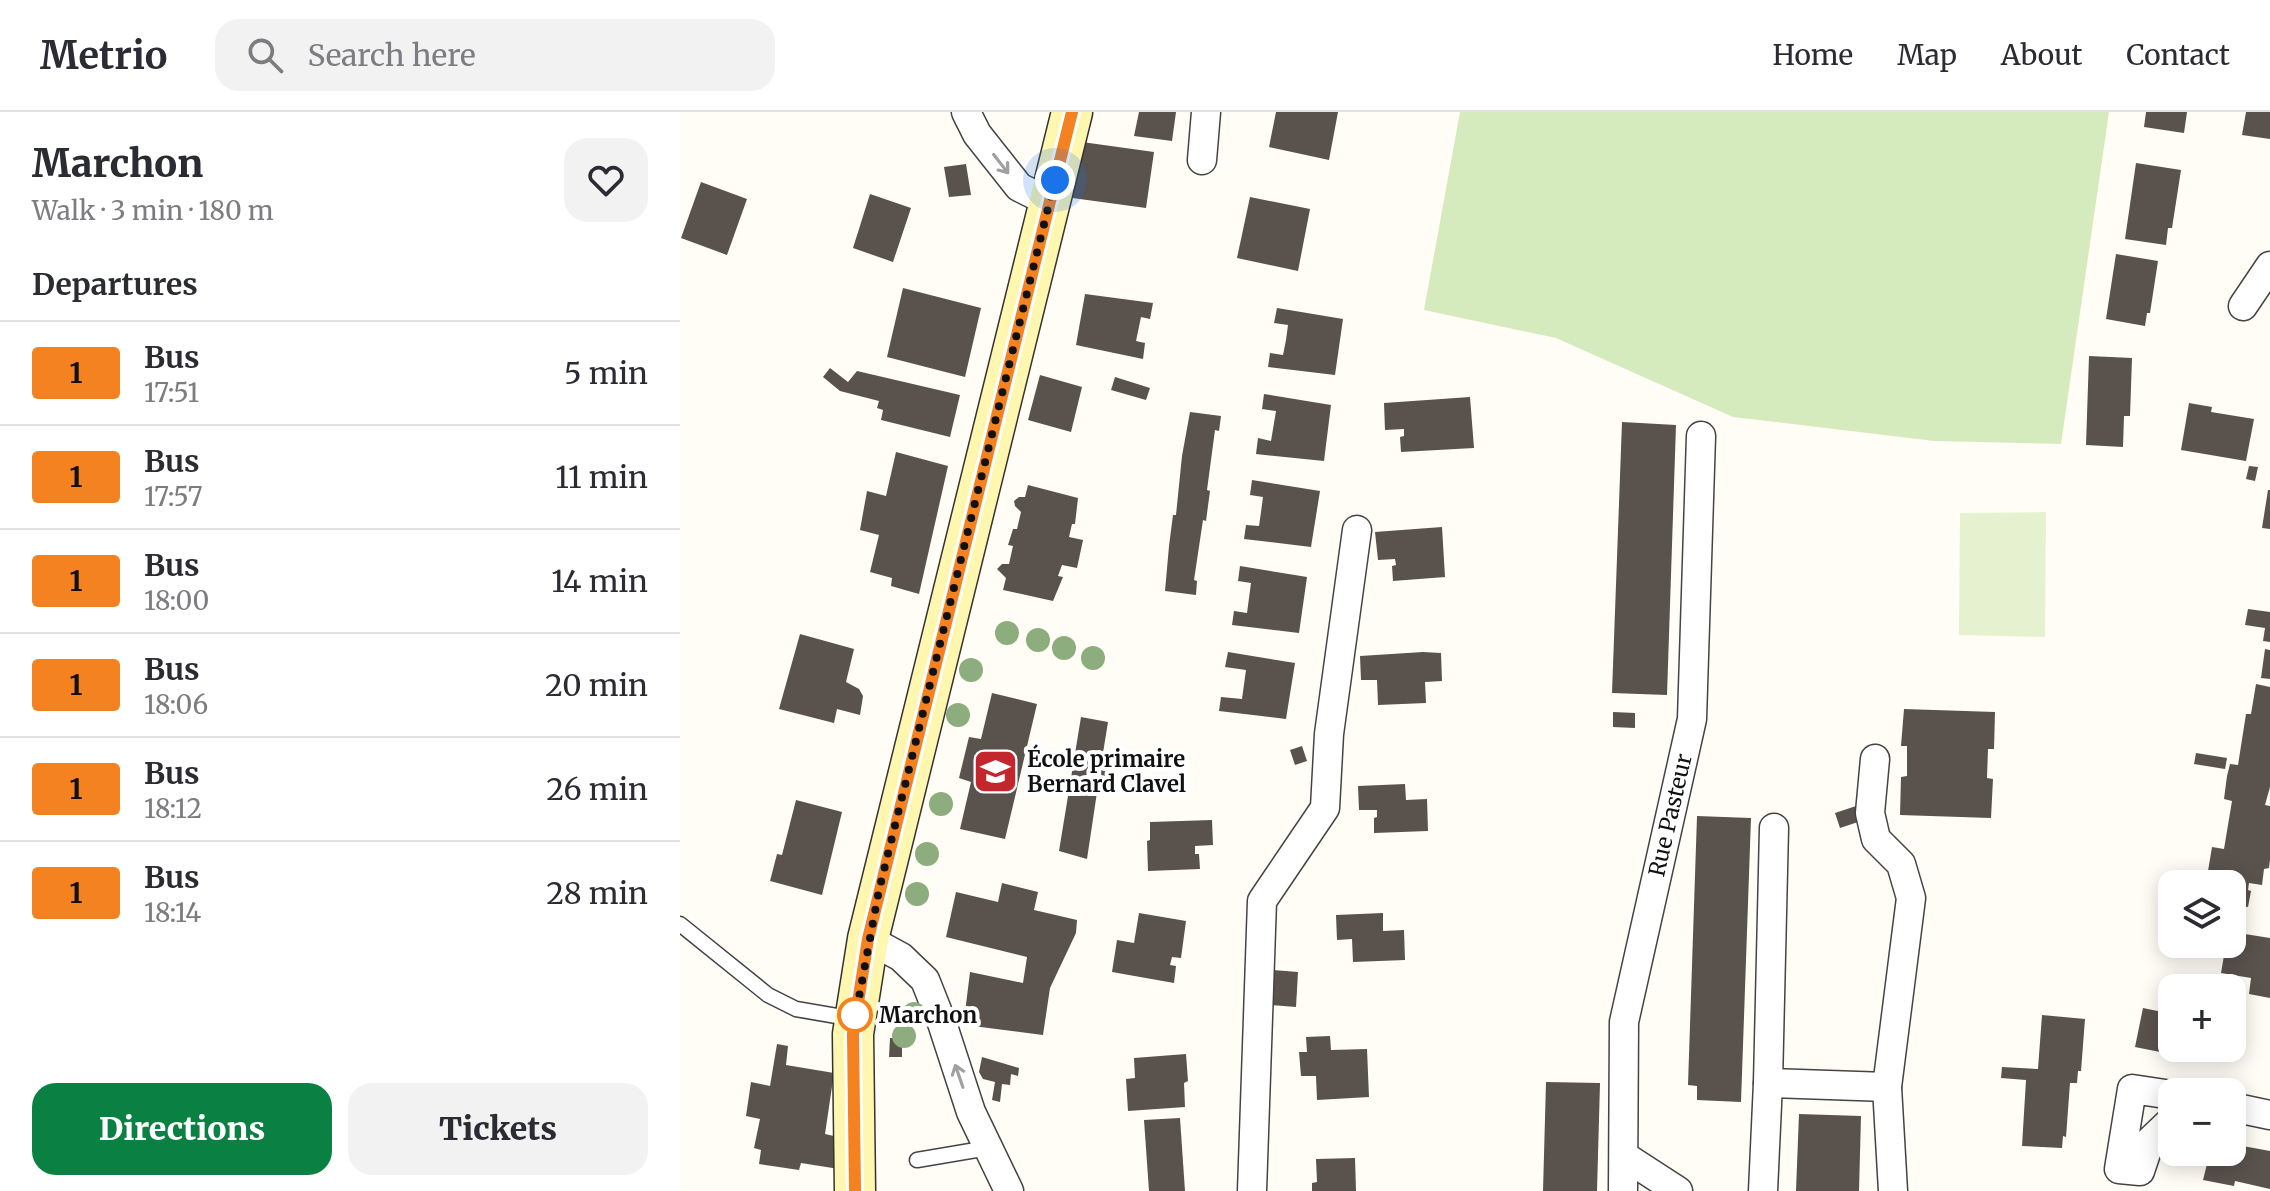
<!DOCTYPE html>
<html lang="en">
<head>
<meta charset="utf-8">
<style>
  :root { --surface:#fff; --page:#f2f2f3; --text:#2b2b33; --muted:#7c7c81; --line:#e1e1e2; --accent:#0b8043 }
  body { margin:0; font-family:Merriweather,serif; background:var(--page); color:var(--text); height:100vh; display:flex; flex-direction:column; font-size:30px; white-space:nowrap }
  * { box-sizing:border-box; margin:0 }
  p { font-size:26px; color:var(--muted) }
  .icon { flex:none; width:44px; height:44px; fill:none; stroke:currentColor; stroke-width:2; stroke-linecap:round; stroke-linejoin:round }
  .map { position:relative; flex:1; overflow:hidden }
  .details { display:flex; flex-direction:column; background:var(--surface); width:680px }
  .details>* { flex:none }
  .badge { padding:0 16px; border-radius:6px; font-size:28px; line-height:52px }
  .buttons { position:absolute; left:1478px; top:758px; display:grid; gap:16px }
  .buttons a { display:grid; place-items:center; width:88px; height:88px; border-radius:16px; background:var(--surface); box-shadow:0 4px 20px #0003; font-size:40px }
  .you { position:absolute; width:40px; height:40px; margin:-20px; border:6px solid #fff; border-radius:50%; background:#1a73e8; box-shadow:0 0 0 12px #1a73e833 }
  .map>.badge { position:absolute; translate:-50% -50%; box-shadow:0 0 0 4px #fff }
  h2 { padding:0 32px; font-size:30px; line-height:72px }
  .round { display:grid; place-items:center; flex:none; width:84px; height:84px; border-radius:24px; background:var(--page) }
  .summary { display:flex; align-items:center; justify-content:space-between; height:136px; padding:0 32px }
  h1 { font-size:38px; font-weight:800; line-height:60px }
  .primary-button { display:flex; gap:16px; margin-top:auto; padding:16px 32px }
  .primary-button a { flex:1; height:92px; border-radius:24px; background:var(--accent); color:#fff; font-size:32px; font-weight:800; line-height:92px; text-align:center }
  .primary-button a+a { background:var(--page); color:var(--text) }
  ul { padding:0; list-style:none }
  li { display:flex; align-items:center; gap:24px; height:104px; padding:0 32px; border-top:2px solid var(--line) }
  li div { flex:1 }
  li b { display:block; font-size:30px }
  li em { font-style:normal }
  li .badge { min-width:88px; font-weight:700; text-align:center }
  header { display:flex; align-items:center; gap:48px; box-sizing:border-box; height:112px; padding:0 40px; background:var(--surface); border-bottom:2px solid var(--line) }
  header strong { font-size:38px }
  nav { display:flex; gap:44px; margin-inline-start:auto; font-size:28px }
  .search { width:560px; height:72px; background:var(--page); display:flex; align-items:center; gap:20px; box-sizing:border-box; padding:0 28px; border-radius:24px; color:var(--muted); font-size:30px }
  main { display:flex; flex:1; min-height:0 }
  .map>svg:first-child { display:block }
  .green { fill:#d5ebbd }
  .pitch { fill:#e6f2cf }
  .building { fill:#5a524d }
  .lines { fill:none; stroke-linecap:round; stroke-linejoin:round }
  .lane-casing { stroke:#444; stroke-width:17 }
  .street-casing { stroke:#444; stroke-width:31 }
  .secondary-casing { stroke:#333; stroke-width:43 }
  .lane { stroke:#fff; stroke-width:14 }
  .street { stroke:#fff; stroke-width:28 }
  .secondary { stroke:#fff6b0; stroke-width:40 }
  .tree { fill:#8dad7f }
  .oneway { stroke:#a0a0a0 }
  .line-casing { stroke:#fff; stroke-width:18 }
  .line { stroke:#f58220; stroke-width:12 }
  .walk { stroke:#111; stroke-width:8; stroke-dasharray:0 14.4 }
  .stop-dot { fill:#fff; stroke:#f58220; stroke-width:4 }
  .labels { text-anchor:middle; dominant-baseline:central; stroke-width:8; stroke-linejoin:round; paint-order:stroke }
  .poi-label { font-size:22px; font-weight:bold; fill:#111; stroke:#fff; text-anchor:start }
  .street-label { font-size:22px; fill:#111; stroke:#fff }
  .stop-label { font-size:22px; font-weight:bold; fill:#111; stroke:#fff; text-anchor:start }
</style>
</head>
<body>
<header>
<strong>Metrio</strong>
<div class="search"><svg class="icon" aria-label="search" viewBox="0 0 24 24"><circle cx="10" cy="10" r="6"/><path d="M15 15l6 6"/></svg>Search here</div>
<nav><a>Home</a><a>Map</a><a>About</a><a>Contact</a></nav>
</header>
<main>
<section class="details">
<div class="summary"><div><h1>Marchon</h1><p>Walk · 3 min · 180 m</p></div><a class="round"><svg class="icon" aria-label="heart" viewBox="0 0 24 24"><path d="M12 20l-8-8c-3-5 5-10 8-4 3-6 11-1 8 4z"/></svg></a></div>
<h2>Departures</h2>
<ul>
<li><span class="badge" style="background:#f58220;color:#111">1</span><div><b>Bus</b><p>17:51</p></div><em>5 min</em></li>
<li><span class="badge" style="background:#f58220;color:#111">1</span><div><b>Bus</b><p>17:57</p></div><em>11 min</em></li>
<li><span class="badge" style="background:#f58220;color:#111">1</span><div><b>Bus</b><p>18:00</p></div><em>14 min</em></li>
<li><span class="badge" style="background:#f58220;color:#111">1</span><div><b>Bus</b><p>18:06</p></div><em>20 min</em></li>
<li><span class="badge" style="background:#f58220;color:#111">1</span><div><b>Bus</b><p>18:12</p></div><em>26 min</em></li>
<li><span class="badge" style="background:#f58220;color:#111">1</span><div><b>Bus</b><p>18:14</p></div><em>28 min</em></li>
</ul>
<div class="primary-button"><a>Directions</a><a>Tickets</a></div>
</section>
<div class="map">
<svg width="1590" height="1079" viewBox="0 0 1590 1079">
  <rect width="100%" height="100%" fill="#fffdf5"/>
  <polygon class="green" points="780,0 1429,0 1381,332 1254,329 1053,305 876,226 744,198"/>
  <polygon class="pitch" points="1366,400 1365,525 1279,523 1280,401"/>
  <g class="building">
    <polygon points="459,0 496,0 492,29 454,24"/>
    <polygon points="596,0 658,0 649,48 589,35"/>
    <polygon points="1466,0 1507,0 1504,21 1464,15"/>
    <polygon points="1566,0 1590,0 1590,27 1562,23"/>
    <polygon points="402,30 474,40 466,96 385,85"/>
    <polygon points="1456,51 1501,58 1492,116 1488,116 1486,133 1445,127"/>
    <polygon points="286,52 291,83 269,85 264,55"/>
    <polygon points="21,70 67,87 47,143 1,126"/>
    <polygon points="190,82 231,96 213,150 173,136"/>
    <polygon points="570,85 630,97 618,159 557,146"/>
    <polygon points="1436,142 1478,149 1470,201 1467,201 1465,214 1426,207"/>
    <polygon points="223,176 301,196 285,265 207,245"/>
    <polygon points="405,182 473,191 470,207 461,205 456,229 465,231 463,247 396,233"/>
    <polygon points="597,196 663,207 655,263 588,255 590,241 603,243 606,228 608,213 594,211"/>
    <polygon points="1409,244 1452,246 1450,304 1444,304 1443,335 1406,333"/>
    <polygon points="150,256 168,270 177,259 280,283 270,325 201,308 203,298 197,296 199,289 160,279 143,265"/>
    <polygon points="360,263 402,275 391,320 348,308"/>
    <polygon points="435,265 470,276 466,288 431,278"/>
    <polygon points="584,282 651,293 644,349 576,342 578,326 591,329 596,299 582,297"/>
    <polygon points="790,285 794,336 721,340 720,325 724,324 724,317 705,318 704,291"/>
    <polygon points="1509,291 1532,295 1531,300 1574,307 1566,349 1501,338"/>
    <polygon points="510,300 541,304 539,319 535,318 527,378 530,379 526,409 523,408 514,468 517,469 516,483 485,479 489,434 493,403 496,403 502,344"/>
    <polygon points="942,310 996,313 987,583 932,581"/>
    <polygon points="216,340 268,354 239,482 211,474 212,466 190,460 199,423 180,418 187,379 206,384"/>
    <polygon points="1569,354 1578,355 1575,369 1566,367"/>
    <polygon points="572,368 640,379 631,435 564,427 566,413 579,414 581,400 583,385 570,383"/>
    <polygon points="348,373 398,386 395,412 392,412 389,425 403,428 397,456 382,453 378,464 383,465 373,489 323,478 326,466 317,457 322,452 329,452 333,434 328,433 333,417 337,417 341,400 335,394 334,389 339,385 345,385"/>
    <polygon points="1588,378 1590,378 1590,417 1582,416"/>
    <polygon points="762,415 765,465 713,469 712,454 716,453 715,447 698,448 695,420"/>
    <polygon points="560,454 627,465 619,521 552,513 554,499 567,501 571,471 558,469"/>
    <polygon points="1568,497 1590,500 1590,530 1583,529 1585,516 1565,513"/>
    <polygon points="120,522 174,537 166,570 179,577 183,584 180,603 157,597 154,611 99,597"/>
    <polygon points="1585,537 1590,538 1590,567 1581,566"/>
    <polygon points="548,540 615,551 606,607 539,599 541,585 562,587 566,558 545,555"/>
    <polygon points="743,540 761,541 762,569 745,570 746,591 698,593 697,568 681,568 680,544"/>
    <polygon points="1576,572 1590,575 1590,675 1585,693 1590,694 1590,748 1589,756 1584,757 1582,773 1569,771 1568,778 1571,779 1568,795 1552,792 1552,772 1531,772 1532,766 1527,765 1532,735 1544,737 1552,689 1544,687 1547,664 1550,652 1558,653 1566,602 1571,602"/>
    <polygon points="312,581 357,592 325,727 280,717 291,670 279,666 289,625 301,627"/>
    <polygon points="1224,597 1315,600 1314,637 1308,637 1307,666 1313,667 1311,706 1220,703 1221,665 1227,664 1227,634 1221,634"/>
    <polygon points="933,600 955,601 955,616 933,615"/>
    <polygon points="401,605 428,610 423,641 439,644 435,667 421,665 422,647 407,747 379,739"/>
    <polygon points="622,634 627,649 615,653 610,638"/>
    <polygon points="1516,641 1547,646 1545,657 1514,652"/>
    <polygon points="725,672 726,688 747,687 748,719 694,721 694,706 697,705 697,698 679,698 678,674"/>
    <polygon points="116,688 162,700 142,783 90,769 97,742 102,743"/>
    <polygon points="1176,694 1181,709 1160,716 1155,701"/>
    <polygon points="1017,704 1071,706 1061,990 1017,988 1017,974 1008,973"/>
    <polygon points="532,708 533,733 515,734 515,742 519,742 520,757 468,759 467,729 470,728 470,710"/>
    <polygon points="322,771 358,780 354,798 397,808 396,821 370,876 363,923 285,913 284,909 290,860 343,871 347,845 266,825 276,780 318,790"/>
    <polygon points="459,801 506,809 501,846 492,845 490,853 496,854 494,871 432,860 437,828 454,831"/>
    <polygon points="703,801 703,819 724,818 725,848 673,850 672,827 657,828 656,803"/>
    <polygon points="1552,820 1590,826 1590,886 1569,882 1571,866 1541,861 1546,832 1552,832"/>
    <polygon points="593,858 618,860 616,895 591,893"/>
    <polygon points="1463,896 1492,902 1492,936 1506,936 1505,945 1455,935"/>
    <polygon points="1362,903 1405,907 1401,959 1398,959 1397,971 1390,971 1386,1025 1383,1024 1382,1036 1342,1034 1346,968 1321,966 1322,955 1358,957"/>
    <polygon points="650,924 651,938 687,937 689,985 637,988 636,964 621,964 619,940 627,940 626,925"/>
    <polygon points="210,926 222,926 222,945 209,945"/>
    <polygon points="97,932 108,934 106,953 154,961 145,1022 158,1025 159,1057 121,1051 119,1058 79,1052 81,1038 74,1036 80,1007 66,1004 71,970 90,974"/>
    <polygon points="506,942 508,969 504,971 505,995 448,999 446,967 455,966 454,946"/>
    <polygon points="302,945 339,956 338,964 331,962 330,973 322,972 320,990 312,988 315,970 303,967 299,960"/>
    <polygon points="866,970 920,971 917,1079 863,1079"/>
    <polygon points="1119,1002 1181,1004 1179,1079 1116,1079"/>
    <polygon points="500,1006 505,1079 469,1079 464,1008"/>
    <polygon points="1552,1032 1590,1039 1590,1077 1555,1069 1554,1074 1523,1068 1530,1040 1552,1040"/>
    <polygon points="675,1046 676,1079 632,1079 632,1071 637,1070 636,1047"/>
  </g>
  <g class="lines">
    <defs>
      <g id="lane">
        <polyline points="0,812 88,883 116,897 174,907"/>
        <polyline points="237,1048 308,1036"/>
      </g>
      <g id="street">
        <polyline points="286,0 297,22 339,75 369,90"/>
        <polyline points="522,48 526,0"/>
        <polyline points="1563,194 1590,154"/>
        <polyline points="1195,647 1190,701 1196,727 1221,752 1231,786 1207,975 1213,1079"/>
        <polyline points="188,827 221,845 245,868 262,911 291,1000 329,1079"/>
        <polyline points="1088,971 1207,975"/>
        <polyline points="1492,983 1452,977 1439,1057 1460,1059 1470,1029 1492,1008"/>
        <polyline points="1552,995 1590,1003"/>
        <polyline points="944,1044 998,1079"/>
        <polyline points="572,1079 582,789 645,696 649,622 677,418"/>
        <polyline points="943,1079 944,910 1012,607 1021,324"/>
        <polyline points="1083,1079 1088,971 1094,716"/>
      </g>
      <polyline id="secondary" points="175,1079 173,922 188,827 392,0"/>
    </defs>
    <use href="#lane" class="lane-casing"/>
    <use href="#street" class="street-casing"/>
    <use href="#secondary" class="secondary-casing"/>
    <use href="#lane" class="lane"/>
    <use href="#street" class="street"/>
    <use href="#secondary" class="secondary"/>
  </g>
  <g class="tree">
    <circle cx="327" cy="521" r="12"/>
    <circle cx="358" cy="528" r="12"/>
    <circle cx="384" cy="536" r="12"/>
    <circle cx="413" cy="546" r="12"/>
    <circle cx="291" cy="558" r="12"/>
    <circle cx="278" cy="603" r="12"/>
    <circle cx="261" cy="692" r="12"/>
    <circle cx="247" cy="742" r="12"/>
    <circle cx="237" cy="782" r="12"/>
    <circle cx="234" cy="902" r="12"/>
    <circle cx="224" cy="924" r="12"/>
  </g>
  <defs><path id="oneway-shaft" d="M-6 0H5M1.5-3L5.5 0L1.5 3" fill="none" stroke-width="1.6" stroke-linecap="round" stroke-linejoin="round" transform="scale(2)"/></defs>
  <g class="oneway">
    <use href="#oneway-shaft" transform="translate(321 52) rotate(52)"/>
    <use href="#oneway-shaft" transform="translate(279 964) rotate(-109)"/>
  </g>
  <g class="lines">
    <defs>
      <polyline id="line" points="175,1079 173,922 188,827 392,0"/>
    </defs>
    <use href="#line" class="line-casing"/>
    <use href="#line" class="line"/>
    <polyline class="walk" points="175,903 175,907 199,778 375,68"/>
  </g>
  <defs>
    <symbol id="school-square" viewBox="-11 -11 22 22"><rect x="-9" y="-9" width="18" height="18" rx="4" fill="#c4262e" stroke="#fff"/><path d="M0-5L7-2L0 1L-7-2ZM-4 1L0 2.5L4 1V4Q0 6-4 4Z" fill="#fff"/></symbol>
  </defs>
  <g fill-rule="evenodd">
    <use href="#school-square" x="290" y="634" width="51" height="51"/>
  </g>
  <circle class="stop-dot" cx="175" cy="903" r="16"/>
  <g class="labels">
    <g class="poi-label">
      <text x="347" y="647">École primaire<tspan x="347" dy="25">Bernard Clavel</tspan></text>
    </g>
    <g class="street-label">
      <text transform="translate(990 703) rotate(-77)">Rue Pasteur</text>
    </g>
    <g class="stop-label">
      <text x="199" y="903">Marchon</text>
    </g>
  </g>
</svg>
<div class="buttons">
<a><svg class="icon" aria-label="layers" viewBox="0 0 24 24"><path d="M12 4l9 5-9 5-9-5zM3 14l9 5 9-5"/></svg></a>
<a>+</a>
<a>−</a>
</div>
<div class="you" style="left:375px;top:68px"></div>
</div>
</main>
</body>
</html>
